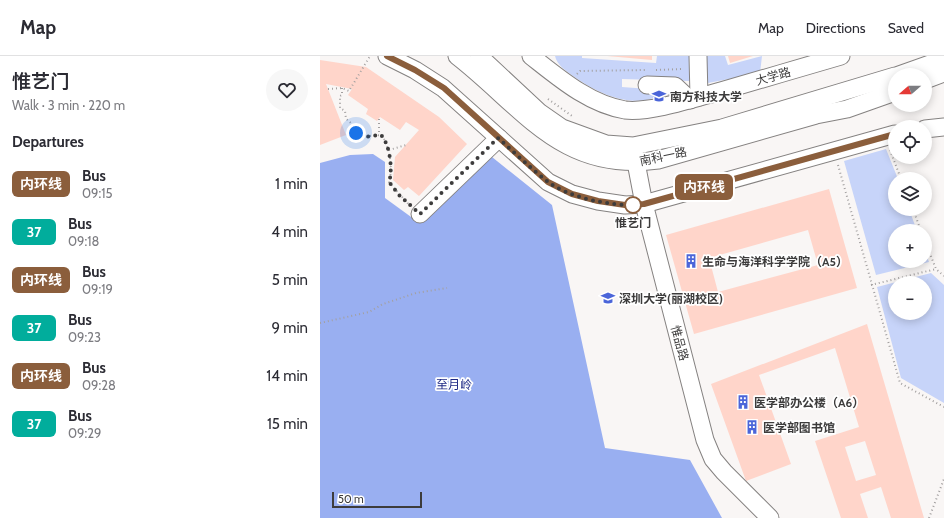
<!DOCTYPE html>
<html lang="en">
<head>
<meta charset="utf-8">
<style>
  :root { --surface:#fff; --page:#f7f7f7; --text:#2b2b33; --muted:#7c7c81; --line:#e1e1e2 }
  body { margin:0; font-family:Cabin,"Noto Sans SC",sans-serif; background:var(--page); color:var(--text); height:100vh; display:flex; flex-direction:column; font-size:15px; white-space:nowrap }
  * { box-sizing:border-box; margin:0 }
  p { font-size:13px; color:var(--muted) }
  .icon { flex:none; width:22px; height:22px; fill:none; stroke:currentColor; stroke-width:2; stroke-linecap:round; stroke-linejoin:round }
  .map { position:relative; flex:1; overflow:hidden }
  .panel { display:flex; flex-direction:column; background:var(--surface); width:320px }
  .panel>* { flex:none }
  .badge { padding:0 8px; border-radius:6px; font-size:14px; line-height:26px }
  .needle { width:26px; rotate:250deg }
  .fabs { position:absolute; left:568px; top:12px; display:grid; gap:8px }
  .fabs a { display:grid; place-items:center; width:44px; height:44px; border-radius:50%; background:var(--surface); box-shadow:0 2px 10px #0003; font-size:20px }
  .scale { position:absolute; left:12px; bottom:10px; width:90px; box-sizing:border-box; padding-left:4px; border:2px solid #3d3c3c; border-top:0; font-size:11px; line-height:14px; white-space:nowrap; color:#3d3c3c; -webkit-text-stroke:3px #fff; paint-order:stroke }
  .you { position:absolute; width:20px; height:20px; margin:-10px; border:3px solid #fff; border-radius:50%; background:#1a73e8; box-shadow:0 0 0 6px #1a73e833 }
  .map>.badge { position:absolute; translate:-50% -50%; box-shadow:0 0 0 2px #fff }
  h2 { padding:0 12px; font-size:15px; line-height:36px }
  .round { display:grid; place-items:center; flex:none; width:42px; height:42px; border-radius:21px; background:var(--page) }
  .summary { display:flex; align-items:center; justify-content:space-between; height:68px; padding:0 12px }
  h1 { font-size:19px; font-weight:600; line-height:30px }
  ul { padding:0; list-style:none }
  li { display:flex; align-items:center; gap:12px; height:48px; padding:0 12px }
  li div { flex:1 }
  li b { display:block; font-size:15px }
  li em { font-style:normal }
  li .badge { min-width:44px; font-weight:700; text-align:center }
  header { display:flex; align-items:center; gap:24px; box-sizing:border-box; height:56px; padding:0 20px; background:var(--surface); border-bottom:1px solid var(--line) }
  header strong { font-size:19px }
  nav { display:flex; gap:22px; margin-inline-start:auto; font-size:14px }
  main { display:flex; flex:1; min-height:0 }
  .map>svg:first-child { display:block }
  .green { fill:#c7d4f9; fill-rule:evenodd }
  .forest { fill:#99aff1 }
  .building { fill:#ffd5ca; fill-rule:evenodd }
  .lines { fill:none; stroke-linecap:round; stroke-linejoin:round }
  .minor-casing { stroke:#858281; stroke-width:19 }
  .path { stroke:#a3a0a0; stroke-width:2; stroke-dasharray:1 3; stroke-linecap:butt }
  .minor { stroke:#fff; stroke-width:17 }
  .line-casing { stroke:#fff; stroke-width:9 }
  .line { stroke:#8b5e3c; stroke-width:6 }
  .walk { stroke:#3d3c3c; stroke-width:4; stroke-dasharray:0 7.2 }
  .stop-dot { fill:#fff; stroke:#8b5e3c; stroke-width:2 }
  .labels { text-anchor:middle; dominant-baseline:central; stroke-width:3.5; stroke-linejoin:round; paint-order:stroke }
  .street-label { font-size:12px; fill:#3d3c3c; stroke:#fff }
  .poi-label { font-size:12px; font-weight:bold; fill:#3d3c3c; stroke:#fff; text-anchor:start }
  .stop-label { font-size:12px; font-weight:bold; fill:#3d3c3c; stroke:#fff }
  .park-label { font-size:12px; fill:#1d2885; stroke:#fff }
</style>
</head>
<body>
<header>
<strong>Map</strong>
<nav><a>Map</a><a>Directions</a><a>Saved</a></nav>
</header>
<main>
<section class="panel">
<div class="summary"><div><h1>惟艺门</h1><p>Walk · 3 min · 220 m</p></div><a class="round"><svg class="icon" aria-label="heart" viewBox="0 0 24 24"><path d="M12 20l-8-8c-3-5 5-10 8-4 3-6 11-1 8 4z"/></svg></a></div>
<h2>Departures</h2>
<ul>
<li><span class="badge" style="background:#8b5e3c;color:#fff">内环线</span><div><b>Bus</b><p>09:15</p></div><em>1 min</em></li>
<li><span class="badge" style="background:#01ad9c;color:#fff">37</span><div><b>Bus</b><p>09:18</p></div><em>4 min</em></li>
<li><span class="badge" style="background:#8b5e3c;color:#fff">内环线</span><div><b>Bus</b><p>09:19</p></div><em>5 min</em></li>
<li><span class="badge" style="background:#01ad9c;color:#fff">37</span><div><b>Bus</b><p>09:23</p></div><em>9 min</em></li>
<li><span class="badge" style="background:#8b5e3c;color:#fff">内环线</span><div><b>Bus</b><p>09:28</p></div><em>14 min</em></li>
<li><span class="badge" style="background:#01ad9c;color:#fff">37</span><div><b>Bus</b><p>09:29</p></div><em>15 min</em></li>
</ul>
</section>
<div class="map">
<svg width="624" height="462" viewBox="0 0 624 462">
  <rect width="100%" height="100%" fill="#f9f6f5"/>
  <g class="green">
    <path d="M235 0H262V2L336 7 337 0H372V19L369 25 302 23V31L342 34V38C314 55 277 37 253 20 246 15 237 9 235 0Z"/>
    <polygon points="384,0 405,0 408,9 442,0 440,17 388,27 384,20"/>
    <polygon points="566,93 578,123 575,123 575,153 589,153 597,175 575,175 575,205 605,205 605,195 609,206 556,219 524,105"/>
    <path d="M611 217 624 229V347L581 322 557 231ZM575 227H605V257H575Z"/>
  </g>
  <polygon class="forest" points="53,98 65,106 65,142 98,166 172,101 232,149 285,392 370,404 402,462 0,462 0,107 30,99"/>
  <g class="building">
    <polygon points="287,0 332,0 332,4"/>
    <polygon points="408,0 433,0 410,7"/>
    <polygon points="0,4 46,11 119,61 147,88 99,140 88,131 84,134 73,124 75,101 99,74 86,66 80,74 60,61 57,65 46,58 48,53 28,39 32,33 6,28 26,79 0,89"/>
    <path d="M509 133 537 232 374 278 346 179ZM488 174 498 209 398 236 389 202Z"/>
    <path d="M547 268 604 462H571L561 431 540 438 548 462H521L495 385 539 371 515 292 439 319 471 408 426 425 391 328ZM545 385 556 419 536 425 525 391Z"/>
  </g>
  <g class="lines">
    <defs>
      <g id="minor">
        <polyline points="67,0 95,14 123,32 228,126 252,138 278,145 305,149 324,148 575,78"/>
        <path d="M137 0C204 52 241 117 338 104L496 59 527 53 575 36"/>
        <polyline points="159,0 219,56 242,72 286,88 313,90 402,72 575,20"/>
        <path d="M211 0C239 22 269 48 305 54 331 57 375 42 401 35 441 23 481 12 521 0"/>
        <polyline points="378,0 379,41"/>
        <polyline points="579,19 624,3"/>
        <polyline points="605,24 624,17"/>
        <polyline points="327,29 355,30 370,44"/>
        <polyline points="605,73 624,71"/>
        <polyline points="314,96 324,148 385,384 393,403 404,416 450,462"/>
        <polyline points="100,158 179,82"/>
      </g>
    </defs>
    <use href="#minor" class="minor-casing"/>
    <g class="path">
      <polyline points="336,14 363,13"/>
      <polyline points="257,18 260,15 325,14"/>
      <path d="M22 32V39L20 40V52L25 55 26 63C37 70 34 79 46 82L49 80 61 79C70 88 73 115 69 126L90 150"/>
      <polyline points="8,33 22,32 29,35 50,0"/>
      <polyline points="228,43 252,60"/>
      <polyline points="59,63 59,79"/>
      <polyline points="69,94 86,89"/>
      <polyline points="570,94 581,123"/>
      <polyline points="518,109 580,327 624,351"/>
      <polyline points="593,153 601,175"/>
      <polyline points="605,185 616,213 624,220"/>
      <polyline points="551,229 616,213"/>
      <polyline points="0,267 49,256 63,248 96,237 127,232"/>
      <polyline points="609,462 624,423"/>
    </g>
    <use href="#minor" class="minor"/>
  </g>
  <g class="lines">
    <defs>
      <polyline id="line" points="67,0 95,14 124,32 228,126 252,138 278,145 305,149 324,148 575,78"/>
    </defs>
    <use href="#line" class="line-casing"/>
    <use href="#line" class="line"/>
    <path class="walk" d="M36 77 40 81 46 82 49 80 61 79C70 88 73 115 69 126L79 139 100 158 178 82C194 96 210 112 227 125 247 141 289 150 315 149H313"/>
  </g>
  <defs>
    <symbol id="university-bare" viewBox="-9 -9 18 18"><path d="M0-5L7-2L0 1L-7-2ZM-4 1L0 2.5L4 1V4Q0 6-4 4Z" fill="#4b65d9" stroke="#fff" stroke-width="2.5" paint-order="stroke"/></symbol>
    <symbol id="building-bare" viewBox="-9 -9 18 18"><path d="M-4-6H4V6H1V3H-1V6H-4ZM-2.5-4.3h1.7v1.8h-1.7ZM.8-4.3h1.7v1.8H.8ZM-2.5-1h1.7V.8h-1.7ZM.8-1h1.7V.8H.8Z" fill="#4b65d9" stroke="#fff" stroke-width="2.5" paint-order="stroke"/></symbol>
  </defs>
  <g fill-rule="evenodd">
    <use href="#university-bare" x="329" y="30" width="20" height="20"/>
    <use href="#building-bare" x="361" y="195" width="20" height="20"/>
    <use href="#university-bare" x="278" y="232" width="20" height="20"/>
    <use href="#building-bare" x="413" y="336" width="20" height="20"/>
    <use href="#building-bare" x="422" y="361" width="20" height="20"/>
  </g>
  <circle class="stop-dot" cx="313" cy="149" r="8"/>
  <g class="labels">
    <g class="street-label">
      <text transform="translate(453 20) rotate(-16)">大学路</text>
      <text transform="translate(343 100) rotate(-12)">南科一路</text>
      <text transform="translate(360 287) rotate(75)">惟品路</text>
    </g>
    <g class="poi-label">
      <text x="350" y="40">南方科技大学</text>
      <text x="382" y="205">生命与海洋科学学院（A5）</text>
      <text x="299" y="242">深圳大学(丽湖校区)</text>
      <text x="434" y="346">医学部办公楼（A6）</text>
      <text x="443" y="371">医学部图书馆</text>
    </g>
    <g class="stop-label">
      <text x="313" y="166">惟艺门</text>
    </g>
    <g class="park-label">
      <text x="134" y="328">至月岭</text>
    </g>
  </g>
</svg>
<div class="fabs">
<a><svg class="needle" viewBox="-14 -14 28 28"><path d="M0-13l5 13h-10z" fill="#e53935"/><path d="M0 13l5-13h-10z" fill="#7c7c81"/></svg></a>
<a><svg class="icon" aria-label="locate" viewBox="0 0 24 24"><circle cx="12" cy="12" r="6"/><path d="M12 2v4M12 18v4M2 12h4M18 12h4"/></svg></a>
<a><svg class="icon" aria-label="layers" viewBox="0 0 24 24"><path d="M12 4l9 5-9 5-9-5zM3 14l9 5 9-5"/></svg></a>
<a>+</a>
<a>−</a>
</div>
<div class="scale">50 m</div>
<div class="you" style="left:36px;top:77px"></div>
<b class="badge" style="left:384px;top:131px;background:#8b5e3c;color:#fff">内环线</b>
</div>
</main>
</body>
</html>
